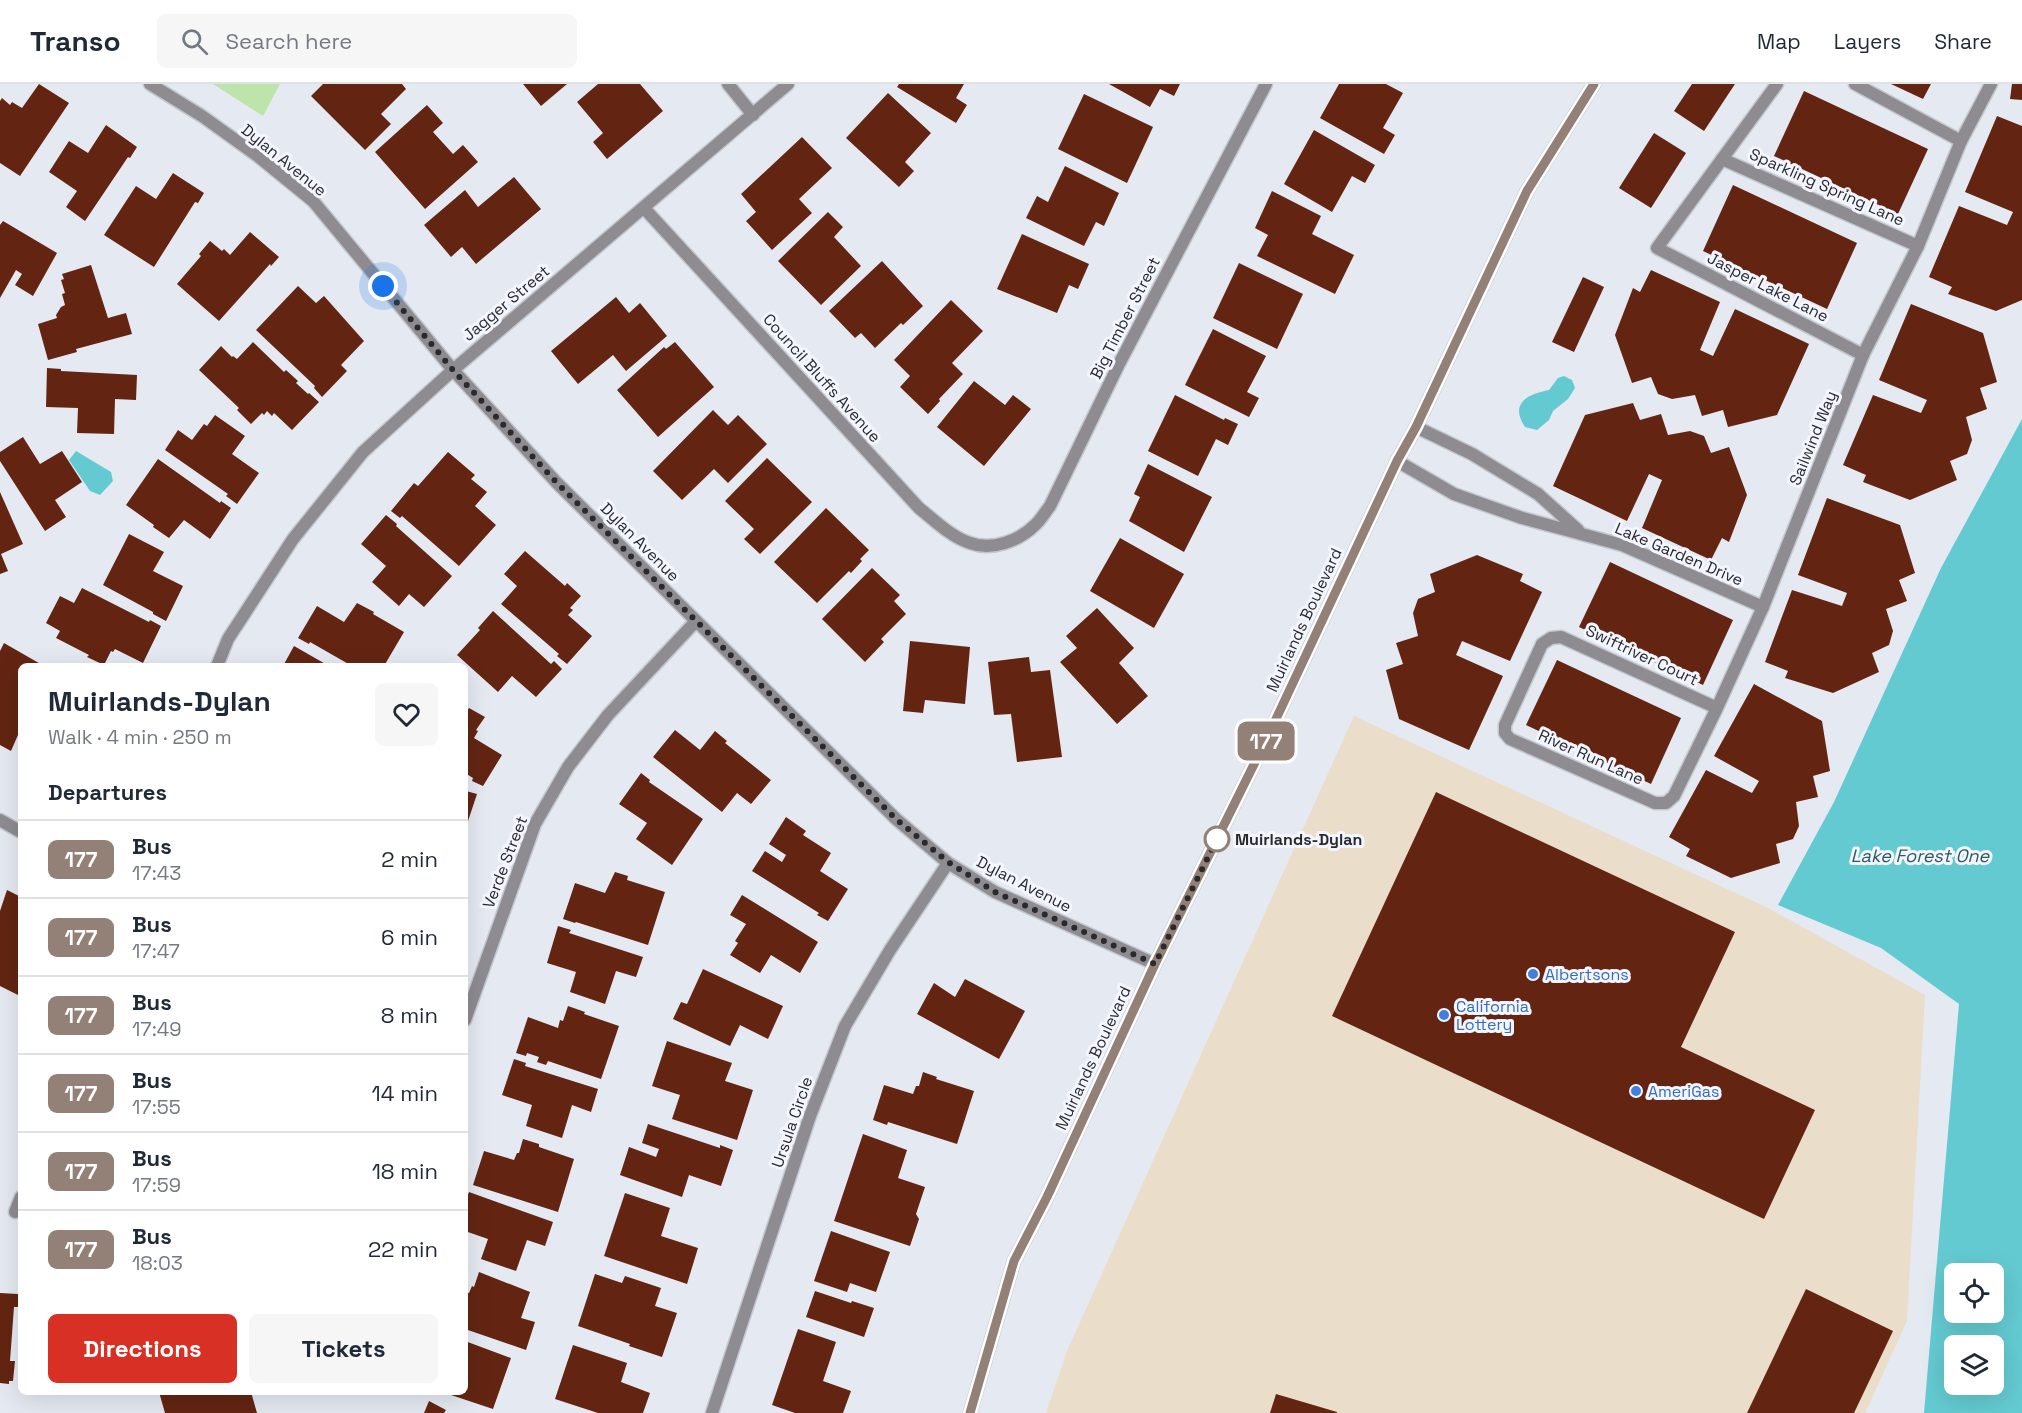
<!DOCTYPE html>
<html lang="en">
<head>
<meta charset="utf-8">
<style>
  :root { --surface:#fff; --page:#f6f6f7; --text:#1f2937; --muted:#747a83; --line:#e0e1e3; --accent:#d93025 }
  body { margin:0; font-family:"Space Grotesk",sans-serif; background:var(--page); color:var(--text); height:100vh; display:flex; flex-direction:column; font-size:22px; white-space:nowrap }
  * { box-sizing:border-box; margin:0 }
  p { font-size:20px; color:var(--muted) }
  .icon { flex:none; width:33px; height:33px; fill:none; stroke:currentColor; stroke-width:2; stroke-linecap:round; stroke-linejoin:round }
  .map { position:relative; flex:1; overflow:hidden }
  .details { position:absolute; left:18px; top:579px; width:450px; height:732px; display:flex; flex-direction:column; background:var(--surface); border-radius:9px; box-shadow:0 6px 24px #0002 }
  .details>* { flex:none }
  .badge { padding:0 12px; border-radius:9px; font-size:21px; line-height:39px }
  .controls { position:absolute; left:1944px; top:1179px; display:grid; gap:12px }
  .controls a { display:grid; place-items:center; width:60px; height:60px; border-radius:9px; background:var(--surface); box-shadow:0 6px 24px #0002; font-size:30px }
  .you { position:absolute; width:30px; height:30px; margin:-15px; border:4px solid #fff; border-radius:50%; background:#1a73e8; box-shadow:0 0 0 9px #1a73e833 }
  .map>.badge { position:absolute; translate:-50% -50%; box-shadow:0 0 0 3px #fff }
  h2 { padding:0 30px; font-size:22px; line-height:54px }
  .round { display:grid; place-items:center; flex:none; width:63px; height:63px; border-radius:9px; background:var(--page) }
  .headline { display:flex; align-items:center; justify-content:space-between; height:102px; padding:0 30px }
  h1 { font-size:28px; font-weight:600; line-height:45px }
  .primary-button { display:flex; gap:12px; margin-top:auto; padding:12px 30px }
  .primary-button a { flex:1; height:69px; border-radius:9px; background:var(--accent); color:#fff; font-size:24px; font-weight:600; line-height:69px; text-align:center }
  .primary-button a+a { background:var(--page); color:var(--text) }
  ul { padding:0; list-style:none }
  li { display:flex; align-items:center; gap:18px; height:78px; padding:0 30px; border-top:2px solid var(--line) }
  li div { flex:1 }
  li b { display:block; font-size:22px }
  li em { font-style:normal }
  li .badge { min-width:66px; font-weight:700; text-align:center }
  header { display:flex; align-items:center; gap:36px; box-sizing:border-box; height:84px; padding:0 30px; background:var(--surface); border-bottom:2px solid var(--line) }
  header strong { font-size:28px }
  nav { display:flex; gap:33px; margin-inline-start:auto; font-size:21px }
  .search { width:420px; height:54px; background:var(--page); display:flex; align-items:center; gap:15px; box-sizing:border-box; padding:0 21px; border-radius:9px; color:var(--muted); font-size:22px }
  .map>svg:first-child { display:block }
  .commercial { fill:#eaddc9 }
  .green { fill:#bde4ab }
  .water { fill:#64cad1; fill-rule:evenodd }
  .building { fill:#632512 }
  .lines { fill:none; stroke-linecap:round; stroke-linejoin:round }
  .minor-casing { stroke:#c3c7ce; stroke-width:15 }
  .secondary-casing { stroke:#c3c7ce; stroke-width:15 }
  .minor { stroke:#8e8c90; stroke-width:12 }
  .secondary { stroke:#636166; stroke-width:12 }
  .line-casing { stroke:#fff; stroke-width:14 }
  .line { stroke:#938177; stroke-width:9 }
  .walk { stroke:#292a2d; stroke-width:6; stroke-dasharray:0 10.8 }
  .stop-dot { fill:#fff; stroke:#938177; stroke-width:3 }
  .shop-dot { fill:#3f7fe0; stroke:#f3f6ff; stroke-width:2 }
  .labels { text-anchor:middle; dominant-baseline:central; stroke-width:6; stroke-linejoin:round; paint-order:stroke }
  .street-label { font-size:16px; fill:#292a2d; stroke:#f3f6ff }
  .stop-label { font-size:16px; font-weight:bold; fill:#292a2d; stroke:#f3f6ff; text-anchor:start }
  .shop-label { font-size:16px; fill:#366cbe; stroke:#f3f6ff; text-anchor:start }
  .water-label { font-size:18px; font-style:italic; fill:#2c5a5d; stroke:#f3f6ff }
</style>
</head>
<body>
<header>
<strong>Transo</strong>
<div class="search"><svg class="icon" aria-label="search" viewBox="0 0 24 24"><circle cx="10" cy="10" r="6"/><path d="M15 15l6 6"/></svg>Search here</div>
<nav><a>Map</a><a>Layers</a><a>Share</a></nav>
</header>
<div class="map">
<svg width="2022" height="1329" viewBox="0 0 2022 1329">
  <rect width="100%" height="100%" fill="#e5e9f1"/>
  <polygon class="commercial" points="1354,632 1768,824 1925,911 1907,1237 1865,1329 1046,1329 1067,1267"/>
  <polygon class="green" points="213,0 280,0 263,32"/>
  <g class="water">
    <path d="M1564 292 1572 296 1575 304 1568 315 1553 327 1549 336 1537 346 1525 343C1509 319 1528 310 1549 306L1558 294Z"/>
    <path d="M2022 335V1329H1924L1959 920 1881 864 1778 821 1834 718 1941 484ZM1954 1190H1994V1228H1954ZM1954 1262H1994V1300H1954Z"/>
    <polygon points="76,367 111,388 113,397 100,411 90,407 69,376"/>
  </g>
  <g class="building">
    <polygon points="39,0 69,19 20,92 0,79 0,17 2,14 10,21 12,18 22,24"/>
    <polygon points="323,0 402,0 406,5 381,30 391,40 365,66 311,12"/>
    <polygon points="523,0 567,0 541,22"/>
    <polygon points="598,0 640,0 663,27 607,75 593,58 603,49 577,18"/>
    <polygon points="899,0 964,0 956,14 967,21 956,39 897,3"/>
    <polygon points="1109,0 1180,0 1174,12 1160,5 1150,23"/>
    <polygon points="1339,0 1386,0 1403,9 1383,44 1395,51 1384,70 1320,34"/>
    <polygon points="1692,0 1735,0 1704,47 1674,27"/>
    <polygon points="1891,0 1931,0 1923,15"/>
    <polygon points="2012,0 2022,0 2022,16 2010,15"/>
    <polygon points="1804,7 1928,65 1898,130 1774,72"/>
    <polygon points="888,9 931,49 905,78 914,87 899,103 846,54"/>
    <polygon points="1084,10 1153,43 1127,99 1058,65"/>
    <polygon points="427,21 443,39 433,48 453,70 463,61 478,78 425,125 375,68"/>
    <polygon points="1997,32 2022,42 2022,216 1996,227 1948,210 1952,203 1929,193 1959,122 2007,141 2013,128 1965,108"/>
    <polygon points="106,41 137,63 130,74 128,73 85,137 66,123 77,107 49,88 69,57 88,69"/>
    <polygon points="1314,46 1375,81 1365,99 1352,92 1332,128 1284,100"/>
    <polygon points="1654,49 1686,69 1651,124 1619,104"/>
    <polygon points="802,53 832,84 799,115 812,129 772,166 746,137 756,128 741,110"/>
    <polygon points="1065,82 1119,109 1104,142 1096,138 1084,162 1026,134 1037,112 1048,118"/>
    <polygon points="173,89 204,109 198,119 195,118 154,183 104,151 136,102 156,115"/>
    <polygon points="514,93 541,125 476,180 462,163 451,173 424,141 465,106 478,123"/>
    <polygon points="1733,101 1857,159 1827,225 1703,167"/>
    <polygon points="1272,107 1321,132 1312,150 1354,171 1335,210 1257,172 1268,151 1255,144"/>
    <polygon points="828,128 843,143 834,153 861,182 821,221 778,177"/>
    <polygon points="3,137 57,169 33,212 15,201 22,190 16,186 0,214 0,141"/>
    <polygon points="250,148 279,173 271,182 270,180 219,237 177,200 201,172 199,170 210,157 222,167 224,165 230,171"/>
    <polygon points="1022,150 1089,180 1078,205 1069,201 1057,229 997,205"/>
    <polygon points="882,177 923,222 903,241 901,239 875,264 861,249 855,254 829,227"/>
    <polygon points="1239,179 1303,210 1277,265 1213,234"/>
    <polygon points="91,181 108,234 126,229 132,250 76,265 77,268 48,276 38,240 57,234 56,231 61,223 65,221 62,210 65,209 61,196 64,195 62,190"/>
    <polygon points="1651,186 1720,218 1700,266 1713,272 1735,225 1809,260 1777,331 1728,343 1723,326 1702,332 1695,311 1672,315 1658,310 1651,293 1632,299 1615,251 1633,204 1640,208"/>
    <polygon points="1583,193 1604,203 1574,268 1552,258"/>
    <polygon points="298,202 316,219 324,212 364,257 341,281 347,287 322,313 314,304 315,302 256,246"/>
    <polygon points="616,213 629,229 640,219 667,252 626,287 613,271 578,300 551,267"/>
    <polygon points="951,216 983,247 952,279 963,290 939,315 940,317 928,330 900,303 910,292 894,276"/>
    <polygon points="1911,220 1983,249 1997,298 1980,304 1987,325 1966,333 1972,356 1967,370 1950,377 1957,396 1910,416 1863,398 1866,391 1843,381 1873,311 1921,329 1927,316 1879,296"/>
    <polygon points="1213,245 1266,272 1247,308 1259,314 1249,333 1185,301"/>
    <polygon points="253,258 284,288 286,286 298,297 296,299 308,310 309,309 319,318 292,346 274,329 272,332 267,327 264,331 262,329 251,340 237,326 239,324 199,286 221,262 232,273 233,272 237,275"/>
    <polygon points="675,258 714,303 658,353 617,306 664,263 666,265"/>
    <polygon points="47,284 61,285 61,287 137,291 136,316 115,315 114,350 77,349 78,324 46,323"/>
    <polygon points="974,297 1005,321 1013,311 1031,325 984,382 937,343"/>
    <polygon points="1175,311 1224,336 1225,334 1238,340 1228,361 1216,355 1198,392 1148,367"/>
    <polygon points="1633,319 1640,336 1661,330 1668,351 1690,347 1704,352 1711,369 1729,363 1747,411 1729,458 1722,454 1711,476 1642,444 1662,396 1649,390 1627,437 1553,402 1585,331"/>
    <polygon points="713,326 728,341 738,331 767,360 728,399 714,385 682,416 653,387"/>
    <polygon points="215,331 245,352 232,370 259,389 237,420 226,412 228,410 165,366 178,346 192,356 204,340 207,342"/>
    <polygon points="23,353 40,380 62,367 82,398 55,416 66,433 45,447 0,377 0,368"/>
    <polygon points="448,368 475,391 471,395 487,408 475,422 496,441 459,482 402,432 400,434 391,427 414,399 418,402"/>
    <polygon points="767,374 812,418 760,470 744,455 754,445 725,417"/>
    <polygon points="158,375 220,419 221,417 231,424 210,455 184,436 169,454 153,443 154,441 126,421"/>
    <polygon points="1148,380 1212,413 1184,468 1129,437 1140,413 1134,410"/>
    <polygon points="0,408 23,460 1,470 8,487 0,490"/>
    <polygon points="1827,414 1900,441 1915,489 1899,496 1907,517 1886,525 1893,547 1889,561 1872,569 1879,588 1833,609 1785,594 1788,587 1765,578 1792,506 1842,522 1847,509 1798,491"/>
    <polygon points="826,424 869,466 860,475 862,477 851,489 849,487 817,519 774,478"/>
    <polygon points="386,431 397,440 396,442 452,492 424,523 409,510 399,522 372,498 386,482 361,460"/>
    <polygon points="129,450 164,468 153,487 183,502 166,537 153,530 153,528 103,501"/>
    <polygon points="1120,454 1184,490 1154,544 1090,507"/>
    <polygon points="525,467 565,502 567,499 581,512 570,524 573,526 568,531 592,552 567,580 557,572 559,570 501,520 517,502 504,490"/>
    <polygon points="1477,471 1523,490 1520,497 1542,508 1510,577 1462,557 1456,571 1503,592 1469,666 1399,635 1386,586 1403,580 1396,559 1418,552 1413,529 1418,515 1435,508 1430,490"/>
    <polygon points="1610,478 1733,536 1703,601 1579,543"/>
    <polygon points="872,484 900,511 894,517 906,530 881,555 884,558 865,578 822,535"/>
    <polygon points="82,504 149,538 150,536 161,542 143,579 115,565 113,568 111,567 104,581 87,573 89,571 56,554 60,547 46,539 60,512 74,519"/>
    <polygon points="357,519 374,528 373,530 404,548 384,582 352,582 310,558 309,560 298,554 317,522 344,538"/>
    <polygon points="1097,524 1134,564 1119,579 1148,612 1117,640 1060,578 1077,564 1066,552"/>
    <polygon points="493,527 551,580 554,577 562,585 536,613 512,592 498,608 457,571 480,546 478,544"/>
    <polygon points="910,557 970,563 965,620 925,616 923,629 903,627"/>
    <polygon points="4,559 44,582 21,582 21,644 11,667 0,661 0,567"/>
    <polygon points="294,562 329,582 283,582"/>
    <polygon points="1029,573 1031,588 1050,586 1062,673 1017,678 1011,630 994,631 988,578"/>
    <polygon points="1557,576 1681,634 1651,700 1526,641"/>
    <polygon points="1754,600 1822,637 1830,687 1813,692 1818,713 1796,718 1799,742 1793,755 1776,760 1780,779 1731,794 1686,772 1690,765 1669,753 1706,686 1752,709 1759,697 1714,672"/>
    <polygon points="469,624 485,633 476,646 478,647 474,654 502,671 483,702 472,697 473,694 465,689 465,626 467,627"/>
    <polygon points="675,646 700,666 715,647 727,657 725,659 771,696 751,720 737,709 722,728 653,673"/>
    <polygon points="641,689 650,696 649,698 703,735 672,781 636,755 647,739 619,720"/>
    <polygon points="466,707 477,710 465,746 465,708"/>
    <polygon points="1436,708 1735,848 1681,963 1815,1026 1764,1135 1332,932"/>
    <polygon points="786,733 806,747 803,751 831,769 820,787 848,805 828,837 817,831 819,829 752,787 765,767 782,778 786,771 769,760"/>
    <polygon points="615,788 628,792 627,796 665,808 648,861 576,838 575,839 563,835 575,799 605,809"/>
    <polygon points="7,806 21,813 21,905 18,911 0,902 0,827"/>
    <polygon points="742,811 818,858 800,889 771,871 760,889 730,871 738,859 735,857 746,840 730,831"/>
    <polygon points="558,842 571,846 569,849 643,873 636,893 616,887 605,920 570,908 576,888 547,879"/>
    <polygon points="703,885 783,922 768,955 740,941 730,962 673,935 681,918 687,920"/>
    <polygon points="965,895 1025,927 999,975 917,930 934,899 955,913"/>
    <polygon points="568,922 585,928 584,930 619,942 601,995 548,977 546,981 537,978 539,973 527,969 526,972 516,969 528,933 558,944 560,936 563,937"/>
    <polygon points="667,957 732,979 725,997 753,1006 737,1056 672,1035 680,1011 652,1002"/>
    <polygon points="514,975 526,979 525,982 598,1005 591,1028 572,1021 562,1054 526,1042 532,1021 502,1011"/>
    <polygon points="923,988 937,993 936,995 974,1007 957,1060 888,1038 887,1041 873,1036 884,1001 913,1010 916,1002 919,1002"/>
    <polygon points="648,1040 720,1064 720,1061 733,1066 721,1102 689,1091 682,1113 620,1091 629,1063 656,1073 659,1065 642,1059"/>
    <polygon points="863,1050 907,1066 898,1094 925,1103 916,1130 919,1135 910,1162 834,1137"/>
    <polygon points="523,1055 539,1060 539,1063 574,1075 558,1128 473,1101 484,1067 514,1076 517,1069 519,1069"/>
    <polygon points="469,1108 553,1138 545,1162 527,1156 516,1187 481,1175 488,1155 465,1147 465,1119"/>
    <polygon points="625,1109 670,1124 661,1152 698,1164 687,1200 604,1172"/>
    <polygon points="831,1147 890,1168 876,1208 850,1199 847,1208 814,1197"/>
    <polygon points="479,1188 530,1208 521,1234 535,1238 526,1266 465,1245 465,1208 469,1209 472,1202 474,1203"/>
    <polygon points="595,1190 622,1199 625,1192 661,1204 655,1222 677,1229 662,1273 629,1262 630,1260 578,1242"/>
    <polygon points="1806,1205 1893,1247 1854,1329 1747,1329"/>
    <polygon points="815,1207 851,1219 852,1217 874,1224 864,1253 806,1233"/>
    <polygon points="0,1209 18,1210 18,1223 14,1223 10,1277 15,1277 13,1297 9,1297 9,1300 0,1299"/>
    <polygon points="798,1245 836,1258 823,1297 851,1307 843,1329 795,1329 772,1321"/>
    <polygon points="465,1257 511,1274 493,1325 451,1311 452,1308 465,1308"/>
    <polygon points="573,1261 627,1279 621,1298 650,1309 643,1329 598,1329 555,1315"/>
    <polygon points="159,1308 218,1308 219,1311 230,1308 251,1308 257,1329 165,1329"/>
    <polygon points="1276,1310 1337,1328 1337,1329 1270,1329"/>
    <polygon points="429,1317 446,1326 444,1329 424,1329"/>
  </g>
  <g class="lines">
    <defs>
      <g id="minor">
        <polyline points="150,0 202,32 259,73 313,117 453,286 557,399 896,735 948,779 995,808 1155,880"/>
        <polyline points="728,0 753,31"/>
        <polyline points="1777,0 1657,164 1863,271"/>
        <polyline points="1855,0 1961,57"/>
        <polyline points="1722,75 1918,162"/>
        <path d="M644 124 919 424C934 436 951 453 970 459 992 467 1019 457 1035 441 1041 436 1045 428 1050 422L1119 280 1266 0"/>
        <polyline points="1416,343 1472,370 1538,410 1578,446"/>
        <polyline points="1397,377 1454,410 1522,434 1622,461 1763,523"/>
        <polyline points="217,582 228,555 293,455 363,368 453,286 788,0"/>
        <polyline points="1717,624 1561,553 1551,554 1542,560 1505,641 1505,649 1510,655 1655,719 1666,719 1674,712 1717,624 1763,523 1863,271 1918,162 1961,57 1991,0"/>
        <polyline points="0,736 21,748"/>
        <polyline points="465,936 535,740 568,683 608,631 696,537"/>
        <polyline points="15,1128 21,1113"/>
        <polyline points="712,1329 810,1032 845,942 890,866 948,779"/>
      </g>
      <polyline id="secondary" points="970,1329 1014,1177 1047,1113 1155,880 1268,652 1397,377 1416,343 1527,107 1594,0"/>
    </defs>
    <use href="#minor" class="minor-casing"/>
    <use href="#secondary" class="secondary-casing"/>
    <use href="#minor" class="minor"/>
    <use href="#secondary" class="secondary"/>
  </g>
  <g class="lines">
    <defs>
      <polyline id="line" points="970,1329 1014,1177 1047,1113 1155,880 1268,652 1397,377 1416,343 1527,107 1594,0"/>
    </defs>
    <use href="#line" class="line-casing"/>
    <use href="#line" class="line"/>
    <polyline class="walk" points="383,202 453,286 557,399 896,735 948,778 995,808 1155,880 1217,755"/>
  </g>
  <circle class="stop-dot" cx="1217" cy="755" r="12"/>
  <g class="shop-dot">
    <circle cx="1533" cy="890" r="6"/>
    <circle cx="1444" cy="931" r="6"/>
    <circle cx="1636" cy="1007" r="6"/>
  </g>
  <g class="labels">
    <g class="street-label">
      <text transform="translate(284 76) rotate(39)">Dylan Avenue</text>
      <text transform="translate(1827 103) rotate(24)">Sparkling Spring Lane</text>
      <text transform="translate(1768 203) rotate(27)">Jasper Lake Lane</text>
      <text transform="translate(506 219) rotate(-40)">Jagger Street</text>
      <text transform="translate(1125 234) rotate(-63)">Big Timber Street</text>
      <text transform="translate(822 294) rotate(48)">Council Bluffs Avenue</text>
      <text transform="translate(1813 354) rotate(-68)">Sailwind Way</text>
      <text transform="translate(640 458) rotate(45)">Dylan Avenue</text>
      <text transform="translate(1679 470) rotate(23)">Lake Garden Drive</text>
      <text transform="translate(1304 536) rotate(-65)">Muirlands Boulevard</text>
      <text transform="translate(1642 571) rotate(25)">Swiftriver Court</text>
      <text transform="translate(1591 673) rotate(24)">River Run Lane</text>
      <text transform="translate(505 778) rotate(-69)">Verde Street</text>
      <text transform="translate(1024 800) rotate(27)">Dylan Avenue</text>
      <text transform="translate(1093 974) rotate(-65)">Muirlands Boulevard</text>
      <text transform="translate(792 1038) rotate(-71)">Ursula Circle</text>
    </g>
    <g class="stop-label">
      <text x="1235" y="755">Muirlands-Dylan</text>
    </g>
    <g class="shop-label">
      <text x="1545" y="890">Albertsons</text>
      <text x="1456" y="922">California<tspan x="1456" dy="18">Lottery</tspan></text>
      <text x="1648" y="1007">AmeriGas</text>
    </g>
    <g class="water-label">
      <text x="1920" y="771">Lake Forest One</text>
    </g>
  </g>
</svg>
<div class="controls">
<a><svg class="icon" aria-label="locate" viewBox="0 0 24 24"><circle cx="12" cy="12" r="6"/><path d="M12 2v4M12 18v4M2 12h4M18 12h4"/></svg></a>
<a><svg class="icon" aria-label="layers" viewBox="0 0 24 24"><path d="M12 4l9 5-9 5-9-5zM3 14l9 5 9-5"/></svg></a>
</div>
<div class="you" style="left:383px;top:202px"></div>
<b class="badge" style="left:1266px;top:657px;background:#938177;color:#fff">177</b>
<section class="details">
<div class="headline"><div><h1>Muirlands-Dylan</h1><p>Walk · 4 min · 250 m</p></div><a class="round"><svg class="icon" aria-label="heart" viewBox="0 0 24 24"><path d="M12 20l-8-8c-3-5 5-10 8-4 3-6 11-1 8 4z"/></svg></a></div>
<h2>Departures</h2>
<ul>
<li><span class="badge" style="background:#938177;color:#fff">177</span><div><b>Bus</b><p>17:43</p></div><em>2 min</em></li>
<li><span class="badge" style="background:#938177;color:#fff">177</span><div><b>Bus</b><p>17:47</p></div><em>6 min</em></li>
<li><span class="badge" style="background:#938177;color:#fff">177</span><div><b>Bus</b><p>17:49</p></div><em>8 min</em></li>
<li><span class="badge" style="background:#938177;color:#fff">177</span><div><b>Bus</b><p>17:55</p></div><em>14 min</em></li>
<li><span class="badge" style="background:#938177;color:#fff">177</span><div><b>Bus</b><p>17:59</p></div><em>18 min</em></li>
<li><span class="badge" style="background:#938177;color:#fff">177</span><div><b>Bus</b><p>18:03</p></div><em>22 min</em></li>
</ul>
<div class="primary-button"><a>Directions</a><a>Tickets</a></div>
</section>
</div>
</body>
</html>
